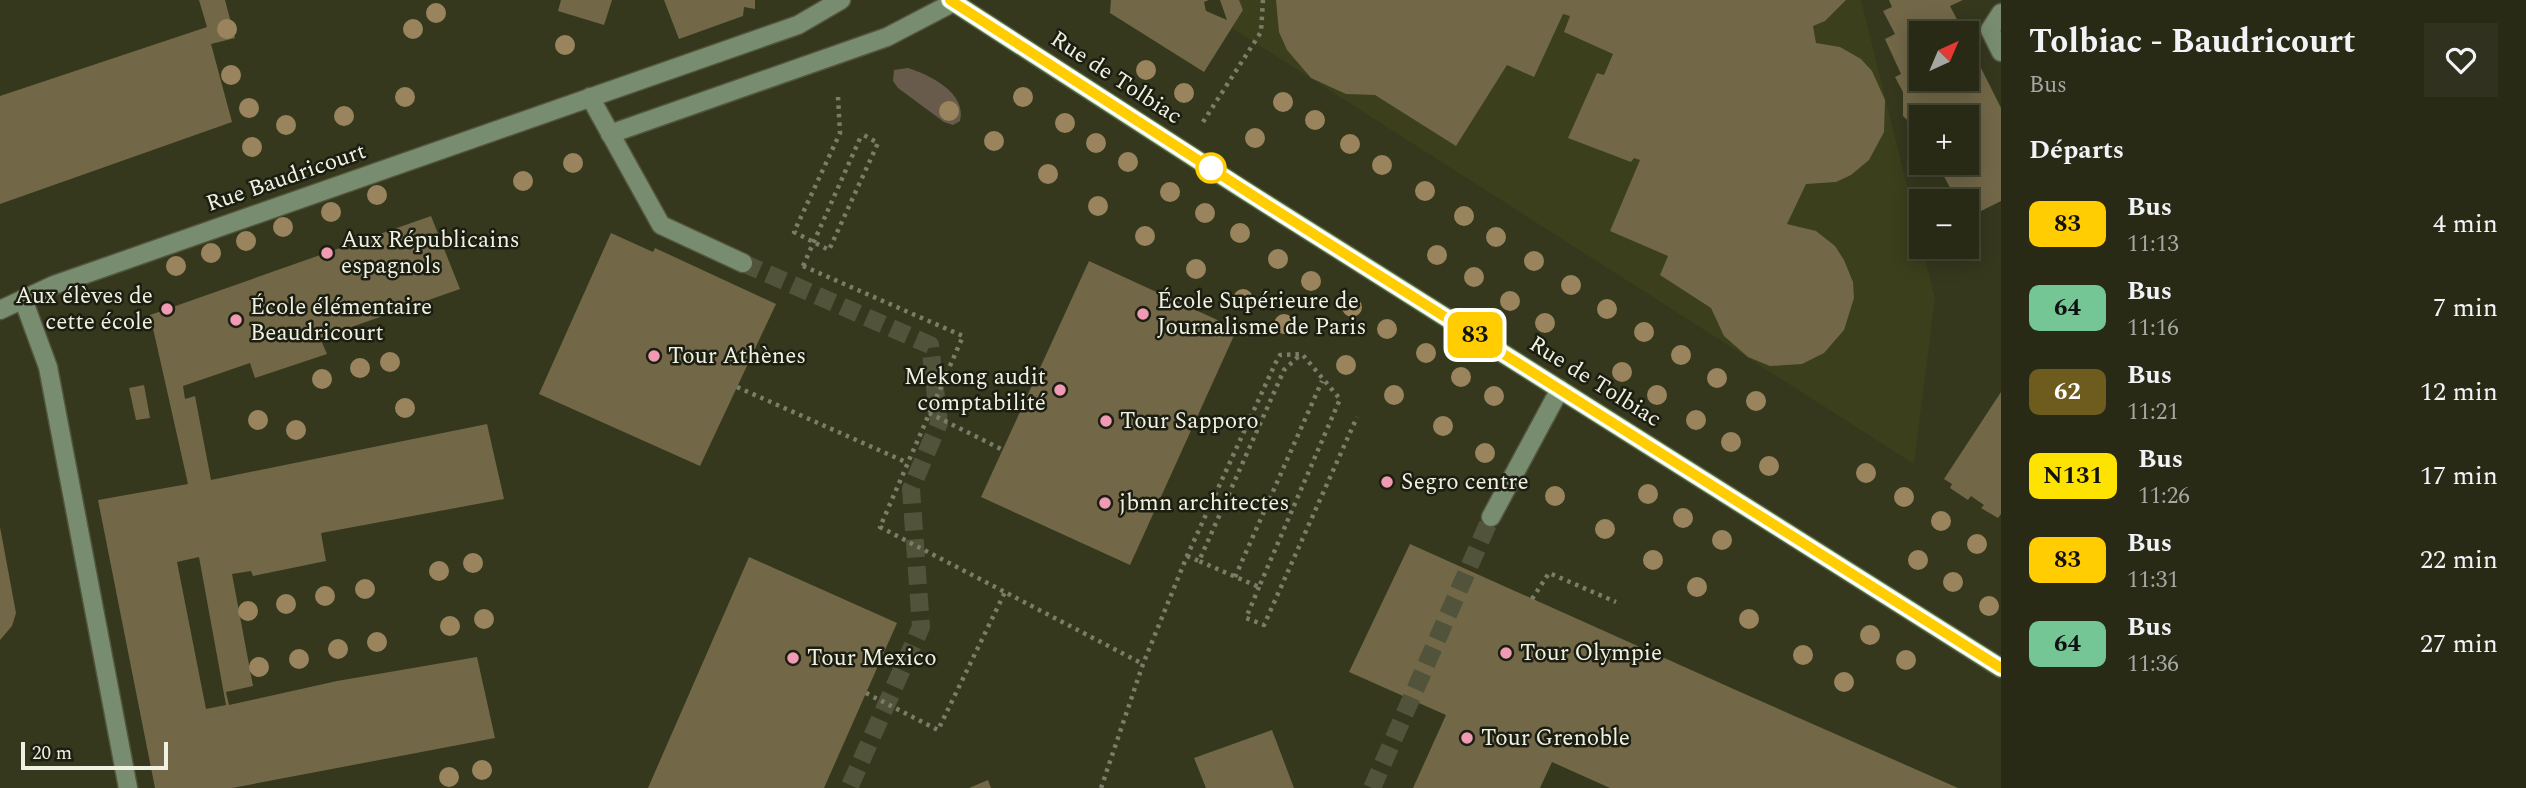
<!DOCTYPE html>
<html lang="fr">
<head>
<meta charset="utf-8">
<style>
  :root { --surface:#282a16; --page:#30321f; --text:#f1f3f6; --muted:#a5a7a1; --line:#444635 }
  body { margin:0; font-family:Spectral,serif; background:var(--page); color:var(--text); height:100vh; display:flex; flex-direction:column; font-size:26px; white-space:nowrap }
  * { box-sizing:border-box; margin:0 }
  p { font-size:23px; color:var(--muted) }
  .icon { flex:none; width:38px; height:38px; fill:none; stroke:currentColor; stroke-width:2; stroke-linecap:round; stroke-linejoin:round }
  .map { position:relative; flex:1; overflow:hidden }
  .sheet { display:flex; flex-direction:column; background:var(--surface); width:525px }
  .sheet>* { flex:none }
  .badge { padding:0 14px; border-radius:10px; font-size:24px; line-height:46px }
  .needle { width:46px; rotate:44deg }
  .buttons { position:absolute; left:1909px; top:21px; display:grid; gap:14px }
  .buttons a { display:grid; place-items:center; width:70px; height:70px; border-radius:0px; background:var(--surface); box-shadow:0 4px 18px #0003,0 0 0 2px var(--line); font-size:35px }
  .scale { position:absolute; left:21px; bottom:18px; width:147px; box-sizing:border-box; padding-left:7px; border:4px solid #eff2e1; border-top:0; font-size:19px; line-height:24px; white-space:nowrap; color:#eff2e1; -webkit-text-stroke:5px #1d1e12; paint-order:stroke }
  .map>.badge { position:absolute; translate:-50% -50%; box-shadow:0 0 0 4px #fff }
  h2 { padding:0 28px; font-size:26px; line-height:63px }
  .round { display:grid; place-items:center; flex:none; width:74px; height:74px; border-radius:0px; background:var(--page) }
  .overview { display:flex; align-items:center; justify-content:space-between; height:119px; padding:0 28px }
  h1 { font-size:33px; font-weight:700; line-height:52px }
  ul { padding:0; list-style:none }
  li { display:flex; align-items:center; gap:21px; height:84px; padding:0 28px }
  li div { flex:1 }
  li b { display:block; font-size:26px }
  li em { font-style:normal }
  li .badge { min-width:77px; font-weight:700; text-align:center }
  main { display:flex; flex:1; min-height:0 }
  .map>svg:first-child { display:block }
  .built { fill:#3b3f1c }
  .green { fill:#695b4c }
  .building { fill:#726848; fill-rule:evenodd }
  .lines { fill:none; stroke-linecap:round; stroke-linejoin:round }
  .minor-tunnel { stroke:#51543a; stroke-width:18; stroke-dasharray:18 9; stroke-linecap:butt }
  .minor-casing { stroke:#53563c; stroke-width:21 }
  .major-casing { stroke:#53563c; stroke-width:21 }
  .path { stroke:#7b7e67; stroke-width:4.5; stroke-dasharray:3.5 5; stroke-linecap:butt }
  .minor { stroke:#788d70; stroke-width:18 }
  .major { stroke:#b9e5a9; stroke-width:18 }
  .path-bridge { stroke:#7b7e67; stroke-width:4.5; stroke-dasharray:3.5 5; stroke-linecap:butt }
  .tree { fill:#9a845e }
  .line-casing { stroke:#fff; stroke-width:16 }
  .line { stroke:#ffcd02; stroke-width:10 }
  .stop-dot { fill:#fff; stroke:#ffcd02; stroke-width:3.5 }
  .poi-dot { fill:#f19ab3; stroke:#1d1e12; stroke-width:2.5 }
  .labels { text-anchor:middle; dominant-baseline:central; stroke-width:5; stroke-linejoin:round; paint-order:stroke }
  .street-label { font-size:23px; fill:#eff2e1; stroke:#1d1e12 }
  .poi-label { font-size:23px; fill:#eff2e1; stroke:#1d1e12; text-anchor:start }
</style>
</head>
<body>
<main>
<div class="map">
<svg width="2001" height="788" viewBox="0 0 2001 788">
  <rect width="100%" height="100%" fill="#35381d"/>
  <polygon class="built" points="1239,0 1861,0 1935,299 1914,464 1232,28 1243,10"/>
  <path class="green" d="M908 68C930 75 967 93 960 121L953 125 944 122 898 88 893 81 894 70Z"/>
  <g class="building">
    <polygon points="199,0 225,0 235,38 211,44 232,122 0,204 0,96 207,27"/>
    <polygon points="561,0 612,0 604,25 558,11"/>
    <polygon points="664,0 755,0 755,9 744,7 743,16 679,39"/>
    <polygon points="1111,0 1209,0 1204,2 1206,11 1227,20 1220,0 1239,0 1243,10 1204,72 1110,13"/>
    <polygon points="1276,0 1846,0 1825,21 1813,26 1816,43 1840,47 1861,59 1872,71 1885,100 1884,132 1869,160 1851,175 1836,182 1806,184 1787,224 1816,231 1835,246 1844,260 1853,282 1854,298 1844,330 1824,353 1802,364 1770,366 1748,357 1724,336 1711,308 1660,275 1668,256 1610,231 1640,160 1634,158 1631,162 1568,138 1597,73 1604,75 1613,54 1564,32 1570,16 1563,14 1534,77 1507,65 1456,146 1375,95 1346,94 1311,78 1287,50 1279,32"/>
    <polygon points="1889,0 1963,0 1950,6 1964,33 1922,33 1922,79 1967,79 1967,40 2001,108 2001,201 1967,218 1967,201 1957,201 1937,163 1967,163 1967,117 1922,117 1922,134 1903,116 1903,92 1895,77 1901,74 1885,39 1895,34 1883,11 1892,7"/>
    <path d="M431 216 460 289 320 338 327 354 255 378 250 363 183 386 185 399 195 396 211 480 487 424 504 499 321 533 326 561 253 576 251 571 232 574 253 686 226 692 229 705 337 681 477 657 495 738 232 788H155L98 500 188 484 150 315ZM199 557 226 705 206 709 177 562Z"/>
    <polygon points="611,233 653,252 655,248 776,304 700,466 539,394"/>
    <polygon points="1089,261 1237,329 1130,565 981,497"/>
    <polygon points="144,385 150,418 136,420 129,388"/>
    <polygon points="2001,392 2001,514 1998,518 1981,508 1984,505 1971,496 1968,500 1950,488 1952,484 1944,479"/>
    <polygon points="0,527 16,613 12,626 0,640"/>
    <polygon points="1410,544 1738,691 1958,788 1610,788 1552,762 1540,788 1413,788 1446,715 1349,672"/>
    <polygon points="749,557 897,623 824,788 648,788"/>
    <polygon points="1272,730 1294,788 1206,788 1194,758"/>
    <polygon points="988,780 991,788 969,788"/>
  </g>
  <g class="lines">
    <g class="minor-tunnel">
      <polyline points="743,263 930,345 939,423 911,489 921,627 849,788"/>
      <polyline points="1372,788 1491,517"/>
    </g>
    <defs>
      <g id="minor">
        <polyline points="2001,13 1990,30 2001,52"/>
        <polyline points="590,97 661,225 743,263"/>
        <polyline points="610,134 887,37 958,0"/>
        <polyline points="23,299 48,367 128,788"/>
        <polyline points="0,310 54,285 798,25 841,0"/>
        <polyline points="1491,517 1560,389"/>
      </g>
      <polyline id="major" points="950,0 1241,188 2001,668"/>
    </defs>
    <use href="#minor" class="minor-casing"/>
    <use href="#major" class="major-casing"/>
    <g class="path">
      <polyline points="838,97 840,133 794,232 829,250 878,143 862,134"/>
      <polyline points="1203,122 1261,32 1263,0"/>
      <polyline points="803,266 963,336 880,527 1143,664"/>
      <polyline points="737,387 908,463"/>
      <polyline points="929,413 1003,450"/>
      <polyline points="1187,556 1199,561 1284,370 1301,354"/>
      <polyline points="1235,577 1322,381"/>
      <polyline points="1259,587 1246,618 1264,625 1357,417"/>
      <polyline points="1532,599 1549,573 1616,602"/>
      <polyline points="866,693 938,730 1005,592"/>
      <polyline points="1101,788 1143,664 1187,556 1275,364 1280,355 1302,354 1340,399 1259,587 1199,561"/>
    </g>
    <use href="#minor" class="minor"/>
    <use href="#major" class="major"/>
    <polyline class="path-bridge" points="803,266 862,134"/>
  </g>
  <g class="tree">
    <circle cx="436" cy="13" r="10"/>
    <circle cx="227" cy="29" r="10"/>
    <circle cx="413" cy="29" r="10"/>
    <circle cx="565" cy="45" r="10"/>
    <circle cx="1146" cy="70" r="10"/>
    <circle cx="231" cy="75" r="10"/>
    <circle cx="1184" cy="93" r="10"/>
    <circle cx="405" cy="97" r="10"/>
    <circle cx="1023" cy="97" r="10"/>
    <circle cx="1283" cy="102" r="10"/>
    <circle cx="249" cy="108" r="10"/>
    <circle cx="949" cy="111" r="10"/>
    <circle cx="344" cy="116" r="10"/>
    <circle cx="1315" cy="120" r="10"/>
    <circle cx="1065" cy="123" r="10"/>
    <circle cx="286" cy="125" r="10"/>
    <circle cx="1255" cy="138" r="10"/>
    <circle cx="994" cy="141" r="10"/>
    <circle cx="1096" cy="143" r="10"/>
    <circle cx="1350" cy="144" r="10"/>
    <circle cx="252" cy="147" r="10"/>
    <circle cx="1128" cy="162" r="10"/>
    <circle cx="573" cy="163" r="10"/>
    <circle cx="1382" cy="165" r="10"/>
    <circle cx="1048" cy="174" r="10"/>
    <circle cx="523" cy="181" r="10"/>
    <circle cx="1425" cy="191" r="10"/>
    <circle cx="1170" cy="192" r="10"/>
    <circle cx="377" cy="195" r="10"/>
    <circle cx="1098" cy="206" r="10"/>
    <circle cx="331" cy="212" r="10"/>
    <circle cx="1205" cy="213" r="10"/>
    <circle cx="1464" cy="216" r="10"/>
    <circle cx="283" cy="227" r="10"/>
    <circle cx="1240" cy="233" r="10"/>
    <circle cx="1145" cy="236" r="10"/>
    <circle cx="1496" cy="237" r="10"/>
    <circle cx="246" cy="241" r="10"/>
    <circle cx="211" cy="253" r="10"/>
    <circle cx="1437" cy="255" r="10"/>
    <circle cx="1278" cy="259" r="10"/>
    <circle cx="1534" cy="261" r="10"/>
    <circle cx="176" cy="266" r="10"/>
    <circle cx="1196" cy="269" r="10"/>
    <circle cx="1474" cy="277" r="10"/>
    <circle cx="1311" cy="281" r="10"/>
    <circle cx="1571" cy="285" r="10"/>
    <circle cx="1243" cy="299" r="10"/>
    <circle cx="1510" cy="301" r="10"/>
    <circle cx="1352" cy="307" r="10"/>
    <circle cx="1607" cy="309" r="10"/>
    <circle cx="1545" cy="323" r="10"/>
    <circle cx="1284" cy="324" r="10"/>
    <circle cx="1387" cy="329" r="10"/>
    <circle cx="1644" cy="332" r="10"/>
    <circle cx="1426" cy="353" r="10"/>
    <circle cx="1681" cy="355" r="10"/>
    <circle cx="390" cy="362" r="10"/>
    <circle cx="1346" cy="365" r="10"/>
    <circle cx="360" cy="368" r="10"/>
    <circle cx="1622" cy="372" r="10"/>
    <circle cx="1461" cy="377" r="10"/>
    <circle cx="1717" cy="378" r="10"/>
    <circle cx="322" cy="379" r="10"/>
    <circle cx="1394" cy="395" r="10"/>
    <circle cx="1657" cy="395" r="10"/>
    <circle cx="1494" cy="396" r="10"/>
    <circle cx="1756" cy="401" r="10"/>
    <circle cx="405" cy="408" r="10"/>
    <circle cx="258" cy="420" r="10"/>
    <circle cx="1696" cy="420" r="10"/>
    <circle cx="1443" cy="426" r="10"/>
    <circle cx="296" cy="430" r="10"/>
    <circle cx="1731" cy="442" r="10"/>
    <circle cx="1485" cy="453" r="10"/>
    <circle cx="1769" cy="466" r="10"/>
    <circle cx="1866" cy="473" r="10"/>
    <circle cx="1648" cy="494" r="10"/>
    <circle cx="1555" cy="496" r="10"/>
    <circle cx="1904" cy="497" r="10"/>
    <circle cx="1683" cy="518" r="10"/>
    <circle cx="1941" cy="521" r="10"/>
    <circle cx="1605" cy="529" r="10"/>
    <circle cx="1722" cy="540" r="10"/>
    <circle cx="1977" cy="544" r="10"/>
    <circle cx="1653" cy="560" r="10"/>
    <circle cx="1918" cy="560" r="10"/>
    <circle cx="473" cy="563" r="10"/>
    <circle cx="439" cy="571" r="10"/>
    <circle cx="1953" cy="582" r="10"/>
    <circle cx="1697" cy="587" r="10"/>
    <circle cx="365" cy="589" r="10"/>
    <circle cx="325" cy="596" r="10"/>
    <circle cx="286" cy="604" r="10"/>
    <circle cx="1989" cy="606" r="10"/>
    <circle cx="248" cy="611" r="10"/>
    <circle cx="484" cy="619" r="10"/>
    <circle cx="1749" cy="619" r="10"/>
    <circle cx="450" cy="626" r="10"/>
    <circle cx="1870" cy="635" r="10"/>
    <circle cx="377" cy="642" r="10"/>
    <circle cx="338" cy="649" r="10"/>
    <circle cx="1803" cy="655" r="10"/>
    <circle cx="299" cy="659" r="10"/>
    <circle cx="1906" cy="660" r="10"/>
    <circle cx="259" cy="667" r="10"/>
    <circle cx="1844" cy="682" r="10"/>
    <circle cx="482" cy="770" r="10"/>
    <circle cx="449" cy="777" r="10"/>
  </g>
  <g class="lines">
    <defs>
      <polyline id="line" points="950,0 1263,202 2001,668"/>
    </defs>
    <use href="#line" class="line-casing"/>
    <use href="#line" class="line"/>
  </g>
  <circle class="stop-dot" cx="1211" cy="168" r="14"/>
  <g class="poi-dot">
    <circle cx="327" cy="253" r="7"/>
    <circle cx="167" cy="309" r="7"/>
    <circle cx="1143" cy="314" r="7"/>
    <circle cx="236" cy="320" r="7"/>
    <circle cx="654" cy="356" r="7"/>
    <circle cx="1060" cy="390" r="7"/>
    <circle cx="1106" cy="421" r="7"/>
    <circle cx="1387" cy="482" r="7"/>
    <circle cx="1105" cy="503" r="7"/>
    <circle cx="1506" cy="653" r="7"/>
    <circle cx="793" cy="658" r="7"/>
    <circle cx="1467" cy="738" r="7"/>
  </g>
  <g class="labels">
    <g class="street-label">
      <text transform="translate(1116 78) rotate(33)">Rue de Tolbiac</text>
      <text transform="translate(286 178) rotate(-19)">Rue Baudricourt</text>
      <text transform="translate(1595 382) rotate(32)">Rue de Tolbiac</text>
    </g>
    <g class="poi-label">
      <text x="341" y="240">Aux Républicains<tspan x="341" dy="26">espagnols</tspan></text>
      <text x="153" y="296" text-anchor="end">Aux élèves de<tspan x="153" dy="26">cette école</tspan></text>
      <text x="1157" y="301">École Supérieure de<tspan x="1157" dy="26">Journalisme de Paris</tspan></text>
      <text x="250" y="307">École élémentaire<tspan x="250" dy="26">Beaudricourt</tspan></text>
      <text x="668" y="356">Tour Athènes</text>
      <text x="1046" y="377" text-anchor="end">Mekong audit<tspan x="1046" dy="26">comptabilité</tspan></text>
      <text x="1120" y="421">Tour Sapporo</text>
      <text x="1401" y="482">Segro centre</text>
      <text x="1119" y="503">jbmn architectes</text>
      <text x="1520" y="653">Tour Olympie</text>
      <text x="807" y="658">Tour Mexico</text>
      <text x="1481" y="738">Tour Grenoble</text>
    </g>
  </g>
</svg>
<div class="buttons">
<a><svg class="needle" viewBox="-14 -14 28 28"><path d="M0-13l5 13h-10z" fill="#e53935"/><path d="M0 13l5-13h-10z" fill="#a5a7a1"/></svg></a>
<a>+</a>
<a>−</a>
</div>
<div class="scale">20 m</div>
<b class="badge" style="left:1475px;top:335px;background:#ffcd02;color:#111">83</b>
</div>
<section class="sheet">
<div class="overview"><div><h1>Tolbiac - Baudricourt</h1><p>Bus</p></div><a class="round"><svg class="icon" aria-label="heart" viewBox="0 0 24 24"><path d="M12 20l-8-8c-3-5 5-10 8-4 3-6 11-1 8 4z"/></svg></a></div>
<h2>Départs</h2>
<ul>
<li><span class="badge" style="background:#ffcd02;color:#111">83</span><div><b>Bus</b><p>11:13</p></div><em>4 min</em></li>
<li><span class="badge" style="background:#75c695;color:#111">64</span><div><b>Bus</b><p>11:16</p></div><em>7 min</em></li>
<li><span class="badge" style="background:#6e5b1e;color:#fff">62</span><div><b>Bus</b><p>11:21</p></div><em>12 min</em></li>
<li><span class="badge" style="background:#ffe300;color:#111">N131</span><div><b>Bus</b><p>11:26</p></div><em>17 min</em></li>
<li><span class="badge" style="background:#ffcd02;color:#111">83</span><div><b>Bus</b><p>11:31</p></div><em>22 min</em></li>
<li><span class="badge" style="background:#75c695;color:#111">64</span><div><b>Bus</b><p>11:36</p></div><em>27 min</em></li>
</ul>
</section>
</main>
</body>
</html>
